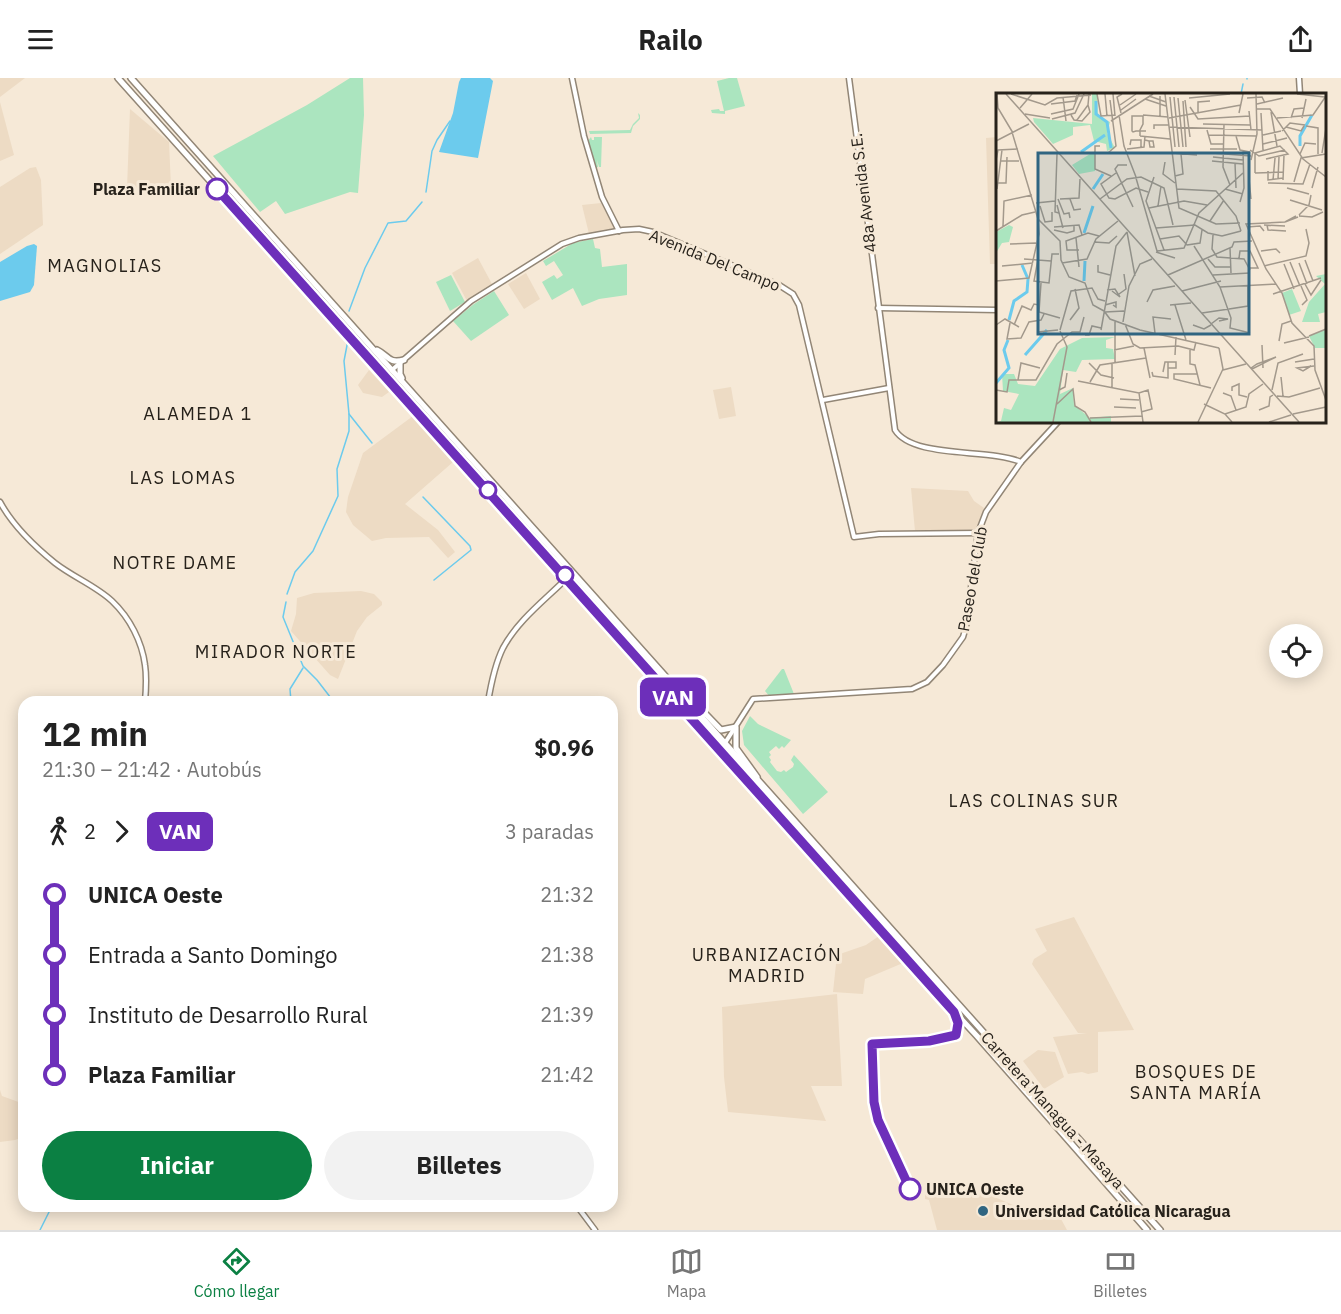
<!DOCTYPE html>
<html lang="es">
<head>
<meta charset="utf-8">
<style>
  :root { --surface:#fff; --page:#f2f2f2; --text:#222; --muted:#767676; --line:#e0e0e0; --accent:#0b8043 }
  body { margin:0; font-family:"IBM Plex Sans",sans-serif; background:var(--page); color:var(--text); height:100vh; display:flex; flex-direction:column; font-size:22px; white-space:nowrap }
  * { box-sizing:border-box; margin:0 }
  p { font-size:20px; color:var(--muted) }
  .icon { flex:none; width:33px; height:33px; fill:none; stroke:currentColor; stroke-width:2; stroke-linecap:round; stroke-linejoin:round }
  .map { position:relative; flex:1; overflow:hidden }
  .details { position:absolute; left:18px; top:618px; width:600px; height:516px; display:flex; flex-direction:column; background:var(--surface); border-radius:18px; box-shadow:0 3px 15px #0003 }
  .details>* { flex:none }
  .badge { padding:0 12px; border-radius:9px; font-size:21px; line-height:39px }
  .tools { position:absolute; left:1269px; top:546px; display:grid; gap:12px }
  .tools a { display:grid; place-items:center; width:54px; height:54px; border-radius:50%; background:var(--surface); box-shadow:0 3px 15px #0003; font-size:30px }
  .map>.badge { position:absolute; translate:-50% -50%; box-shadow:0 0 0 3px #fff }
  .legs { display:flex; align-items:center; gap:9px; height:66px; padding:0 24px; font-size:20px }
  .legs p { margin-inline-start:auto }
  .summary { display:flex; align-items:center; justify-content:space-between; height:102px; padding:0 24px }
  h1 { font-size:33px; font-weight:800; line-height:45px }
  .button { display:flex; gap:12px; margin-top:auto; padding:12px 24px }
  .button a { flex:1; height:69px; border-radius:36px; background:var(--accent); color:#fff; font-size:24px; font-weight:800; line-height:69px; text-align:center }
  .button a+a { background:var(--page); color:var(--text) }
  ul { padding:0 24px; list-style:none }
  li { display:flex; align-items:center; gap:21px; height:60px; font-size:22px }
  li i { display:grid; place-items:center; width:9px; height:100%; margin:0 8px; background:currentColor }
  li i::after { content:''; width:15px; height:15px; margin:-8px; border:4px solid; border-radius:50%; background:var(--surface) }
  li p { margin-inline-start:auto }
  li:first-child i { background:linear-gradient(#0000 50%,currentColor 0) }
  li:last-child i { background:linear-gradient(currentColor 50%,#0000 0) }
  header { display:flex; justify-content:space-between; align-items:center; height:78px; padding:0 24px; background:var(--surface); font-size:27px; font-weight:800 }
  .tabs { display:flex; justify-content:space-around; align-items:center; height:84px; border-top:2px solid var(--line); background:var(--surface); font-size:16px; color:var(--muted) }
  .tabs a { display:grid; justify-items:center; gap:3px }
  .tabs .on { color:var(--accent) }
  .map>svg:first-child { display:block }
  .built { fill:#eddbc4 }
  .green { fill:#abe5bf }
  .water { fill:#6ccbed }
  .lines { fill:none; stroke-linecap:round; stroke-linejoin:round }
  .stream { stroke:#6ccbed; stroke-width:1.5 }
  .minor-casing { stroke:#928676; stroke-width:7 }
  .highway-casing { stroke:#928676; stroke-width:8 }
  .minor { stroke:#fff; stroke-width:4 }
  .highway { stroke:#fff; stroke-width:5 }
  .line-1-casing { stroke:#fff; stroke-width:14 }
  .line-1 { stroke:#6d2fba; stroke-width:9 }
  .stop-1-dot { fill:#fff; stroke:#6d2fba; stroke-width:3 }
  .poi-dot { fill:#306581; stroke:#f6e9d7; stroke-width:2 }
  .labels { text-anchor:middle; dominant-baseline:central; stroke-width:6; stroke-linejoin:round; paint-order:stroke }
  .stop-label { font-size:16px; font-weight:bold; fill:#27221b; stroke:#f6e9d7; text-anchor:end }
  .street-label { font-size:16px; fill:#27221b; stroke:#f6e9d7 }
  .poi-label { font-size:16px; font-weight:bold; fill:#27221b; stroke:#f6e9d7; text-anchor:start }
  .neighbourhood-label { font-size:18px; letter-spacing:1.5px; fill:#27221b; stroke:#f6e9d7 }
  .inset-river { fill:none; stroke:#6ccbed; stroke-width:3 }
  .inset-road { fill:none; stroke:#a3998c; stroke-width:1.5 }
  .view { fill:#306581; fill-opacity:0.15; stroke:#306581; stroke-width:3 }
  .inset-edge { fill:none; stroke:#27221b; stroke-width:3 }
</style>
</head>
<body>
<header><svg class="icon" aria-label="menu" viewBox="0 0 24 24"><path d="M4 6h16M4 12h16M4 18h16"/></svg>Railo<svg class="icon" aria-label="share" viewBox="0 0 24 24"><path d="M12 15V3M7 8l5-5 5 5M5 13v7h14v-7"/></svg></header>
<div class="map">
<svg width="1341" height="1152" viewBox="0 0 1341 1152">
  <rect width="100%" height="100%" fill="#f6e9d7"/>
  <g class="built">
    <polygon points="0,0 25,0 0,19"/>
    <polygon points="0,24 14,77 0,83"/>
    <polygon points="130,31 169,64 171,109 127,110"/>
    <polygon points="997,59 997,186 990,186 986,60"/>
    <polygon points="36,89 41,102 43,147 0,176 0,109 30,90"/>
    <polygon points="601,125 615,151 589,156 582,127"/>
    <polygon points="478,180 492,206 467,223 452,195"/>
    <polygon points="526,195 540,221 524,231 508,206"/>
    <polygon points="369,292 389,314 382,319 363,315 358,307"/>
    <polygon points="731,309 736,338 719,341 713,312"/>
    <polygon points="413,338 453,384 405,426 438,452 455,474 448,480 429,459 386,460 372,463 353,447 346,434 348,419 363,375"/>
    <polygon points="911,410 968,413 974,423 984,430 976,452 915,453"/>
    <polygon points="361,513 374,516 382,524 382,527 367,539 357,553 338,601 330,597 291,553 296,536 297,520 314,515"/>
    <polygon points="1074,839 1134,952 1098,954 1098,994 1088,996 1082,994 1068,996 1053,959 1087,955 1078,955 1032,886 1034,881 1047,873 1035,851"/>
    <polygon points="879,858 903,885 865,901 863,916 833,914 837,877 866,867"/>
    <polygon points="837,916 842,1008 811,1008 826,1043 728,1034 724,999 722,929"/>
    <polygon points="1038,972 1055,974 1064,999 1044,1011 1023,983"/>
    <polygon points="0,1012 2,1018 24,1026 24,1046 18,1061 15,1062 0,1064"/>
    <polygon points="947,1106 969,1108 1013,1127 1061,1141 1067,1152 937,1152 929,1122 925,1121 925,1110 944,1110"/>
  </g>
  <g class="green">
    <polygon points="350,0 363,0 364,37 358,115 350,114 285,136 276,123 260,134 213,78 307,27"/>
    <polygon points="729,0 737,0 745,28 725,33 725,36 712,35 711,32 719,31 720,33 724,33 717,3"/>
    <polygon points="638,35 640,37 640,41 633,48 631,55 590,56 589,53 630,52 633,46 639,40"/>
    <polygon points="591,59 592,62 594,62 594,59 602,59 601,89 599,89 597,82 598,89 596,90 588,63"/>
    <polygon points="593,161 595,170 600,171 602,189 627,186 627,217 599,221 582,228 573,210 552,222 542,204 554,197 557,201 563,197 554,183 546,188 543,183 573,165"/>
    <polygon points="451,197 465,224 450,233 436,204"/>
    <polygon points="494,213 509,237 471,263 453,243 474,226"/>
    <polygon points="782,591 784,591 794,616 792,619 770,619 765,613"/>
    <polygon points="750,638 758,646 791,662 784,670 782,668 779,671 776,668 769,674 771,677 769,679 771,682 770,684 777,693 781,694 784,692 786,694 793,689 794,686 791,682 794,677 828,714 803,736 744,667 742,653"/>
  </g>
  <g class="water">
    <polygon points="461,0 490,0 493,3 478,80 439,74 453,35 459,4"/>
    <polygon points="34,166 37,168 34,207 30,214 0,223 0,184 27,168"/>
  </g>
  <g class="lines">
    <g class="stream">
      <polyline points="1247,1 1247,0"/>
      <polyline points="1241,16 1243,6"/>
      <polyline points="426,114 432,73 437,62 450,43"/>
      <polyline points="349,233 365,190 388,145 406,143 422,124"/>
      <polyline points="348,262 344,283 349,336 372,365"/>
      <polyline points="423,419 470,468 471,472 434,502"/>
      <polyline points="287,516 295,494 313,473 338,418 337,391 349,353 349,336"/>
      <polyline points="286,524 283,539 303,588 317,602 334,624"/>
      <polyline points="291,624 290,611 303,590"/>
      <polyline points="40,1152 52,1128"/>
    </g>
    <defs>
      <g id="minor">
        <polyline points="572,0 584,58 602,119 619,153"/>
        <path d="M849 0 895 352C913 381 989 370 1021 384"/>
        <polyline points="1299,0 1300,16"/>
        <polyline points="878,230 998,232"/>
        <polyline points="392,292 471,223 562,166 579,160 623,152 639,151 653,154 779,207 793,216 799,227 854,459 879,456 978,455"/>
        <polyline points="823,322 889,310"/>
        <path d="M0 424C13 448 34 468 55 485 73 499 96 508 112 523 130 540 142 564 145 587 147 600 146 612 145 624"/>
        <path d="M488 624C491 606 495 586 503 570 518 542 545 522 567 500"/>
        <polyline points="725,665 753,621 912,611 927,604 943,587 963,559 966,549 978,455 986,434 1021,384 1058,344"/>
        <polyline points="577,1128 595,1152"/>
      </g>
      <g id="highway">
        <polyline points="118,0 905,880 977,958 1147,1152"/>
        <polyline points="131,0 1160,1152"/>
        <path d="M377 272C389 278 388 286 404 282"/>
        <polyline points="400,285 400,296 402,300"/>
        <polyline points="692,622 721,652 736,649 736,670 757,699"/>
        <polyline points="956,956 958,945 956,938"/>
      </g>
    </defs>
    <use href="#minor" class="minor-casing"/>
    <use href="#highway" class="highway-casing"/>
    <use href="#minor" class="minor"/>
    <use href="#highway" class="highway"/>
  </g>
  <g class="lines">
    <defs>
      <polyline id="line-1" points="217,111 954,934 958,945 956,957 929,963 872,966 874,1024 878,1042 910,1111"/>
    </defs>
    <use href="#line-1" class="line-1-casing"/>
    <use href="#line-1" class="line-1"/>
  </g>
  <g class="stop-1-dot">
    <circle cx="217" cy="111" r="10"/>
    <circle cx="488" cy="412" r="8"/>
    <circle cx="565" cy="497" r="8"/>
    <circle cx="910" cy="1111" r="10"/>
  </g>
  <circle class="poi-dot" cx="983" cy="1133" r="6"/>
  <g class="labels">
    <g class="stop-label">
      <text x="200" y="111">Plaza Familiar</text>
      <text x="926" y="1111" text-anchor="start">UNICA Oeste</text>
    </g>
    <g class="street-label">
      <text transform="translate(863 115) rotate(-97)">48a Avenida S.E.</text>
      <text transform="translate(715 182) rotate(22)">Avenida Del Campo</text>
      <text transform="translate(972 501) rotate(-80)">Paseo del Club</text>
      <text transform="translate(1053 1032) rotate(48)">Carretera Managua - Masaya</text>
    </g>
    <g class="poi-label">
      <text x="995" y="1133">Universidad Católica Nicaragua</text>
    </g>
    <g class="neighbourhood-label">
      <text x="105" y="187">MAGNOLIAS</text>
      <text x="198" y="335">ALAMEDA 1</text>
      <text x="183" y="399">LAS LOMAS</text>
      <text x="175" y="484">NOTRE DAME</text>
      <text x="276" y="573">MIRADOR NORTE</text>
      <text x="1034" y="722">LAS COLINAS SUR</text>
      <text x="767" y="876">URBANIZACIÓN<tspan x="767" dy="21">MADRID</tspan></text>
      <text x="1196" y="993">BOSQUES DE<tspan x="1196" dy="21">SANTA MARÍA</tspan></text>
    </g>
  </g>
  <g transform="translate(996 15)">
    <rect width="330" height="330" fill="#f6e9d7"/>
    <path d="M96 1H101L102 24 114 29 111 40 119 55 111 58 110 51 98 48 94 32 77 34V42L57 51 38 29 37 25 96 31ZM99 58V78L83 81 76 72ZM13 132 17 134 13 149 6 150 0 160V139ZM330 181V219L322 221 324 229H306L313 209 329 191 320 183ZM296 196 305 218 293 222 286 200ZM330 236V255H319L313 243ZM119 244 110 247V255L117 256 119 266 86 267 80 279 67 277 64 301 77 295 78 312 94 325 115 323V329H0L5 328 8 315 15 317 23 301 7 298 6 281H18L22 291 39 293 64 256 86 245Z" fill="#abe5bf"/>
    <path class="inset-river" d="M100 8V21L111 29 115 55M304 53V43L316 22M85 59 109 42M97 96 107 81M88 140 97 113M88 188 89 168M13 227 18 208 31 199 32 186 26 172M29 262 51 237M0 290 13 275 8 257 12 247"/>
    <path class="inset-road" d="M1 1 2 15 17 40M10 1 303 329M15 1 49 12 61 5 95 2M101 1 105 23 119 22M109 1 111 23M117 1 119 23M169 1 183 115 220 131 244 130M301 1 329 4M153 3 170 9M67 4 70 28M174 4 179 54M178 4 183 54M182 5 187 54M193 5 234 1M251 5 266 4 269 10M149 6 170 13M189 7 194 44M187 8 190 54M55 11 79 8 81 2M261 11 287 5M124 12 140 1M194 14 202 26 254 23M24 15 36 1M260 16H274L307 66 330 84M125 17 140 6M253 18 255 37M202 19V9L214 8M275 19 281 53M125 20 121 4 126 1M243 20 247 1M265 20 267 57M29 21 54 25M55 21 77 16 83 1M75 22 78 27 86 28 94 19 92 12M123 22 128 53 140 84M147 22 172 24M164 24V3M173 25 245 12M281 25 317 22 330 3M295 25 298 16 308 15M306 25 310 6M56 26 79 20 88 1M81 27 92 12 93 1M115 28 157 1M207 31 254 32M228 31 227 74 234 92M310 33 322 35V61M173 34 266 37M290 34 305 38 308 33M158 36V32H173M211 37 215 51H228M286 38 294 30 309 32M16 39 42 126 64 148 65 167 73 184 89 190 97 212 108 218M212 42 260 43M267 42 285 38M144 43V37L147 31V23H136V38L137 39 140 38H150M144 43 174 46M240 43 244 57 254 59M149 47 153 48H157L158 54H154L153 48M0 48 33 31M267 51 291 45M134 52 135 47H145V54M104 53H99V76L115 83M131 56 148 54 149 43M214 56H241M254 57 263 63 289 57M112 60 120 53 114 7M176 60 201 62M216 60 255 63M259 60 284 53 292 61 270 66M326 60 330 35M61 61 59 119 63 120M304 61 309 50 320 51M217 64 247 67M0 67 2 57 22 56M255 67 261 41 260 1M4 68H23M216 68 247 71M169 69 167 81 179 90M239 70 240 95M131 72H122L119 76 137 114M272 78V87L287 85M120 80 105 91 113 105 119 106 140 95 152 99M259 80 287 79M259 80V60M179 83 187 81 185 61M158 84 150 108 168 157M140 85 161 158M253 86 255 106M282 86 283 64M277 87 279 65M287 87 288 62M298 89 305 65 330 61M1 90H10L11 64M272 90 307 91 314 71M291 95 313 101M316 95 322 74M1 96 6 57M181 96 220 98 240 123 245 138M229 96 247 101M62 106 68 121 73 120 74 125M64 106 83 105 84 86M74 106 78 117 85 116M104 106 131 86 145 84 168 95 177 132M294 107 326 117M244 109 248 95 247 58M40 110 59 108M61 112 67 135M44 113 49 129 56 128V119M162 113 165 93M153 115 188 108 211 112M303 122 313 112 315 102M300 123 289 129 302 124M303 123 316 124 327 119M214 128 228 107M289 129 250 131 270 176 286 200 296 230 318 253 319 277 330 307M268 132 289 133M271 132 272 137 290 138M7 133 8 108 36 102M58 134 83 132 86 142M251 134 264 133 268 138M160 135 199 132 212 140 226 143 245 138M58 137 71 140 78 138V133M0 138 26 122 39 119M131 139 139 183M217 142 216 156 221 164 248 166 254 177M80 145 83 174M164 146 183 143 191 152M98 149 113 150 121 143M14 151 40 150M191 152 204 150 206 137M198 153 224 194 235 225 234 235 254 240M234 155 235 180M83 157H71L70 148 92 140 103 143M161 158 188 155 203 120 247 80M265 158 280 156 284 160M160 159 179 165M243 165 244 158H254L262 175H254M28 166 55 168M42 166 38 188 53 190 56 161H63M212 166 219 174H235M309 167 317 188M294 169 304 193M66 170 91 166 100 146 122 128M303 170 311 191M288 171 298 196M102 172V179L114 182M6 173 37 170M268 173 310 163 313 150 310 136M172 182 236 154 238 149 256 148M217 182 254 180M0 188 33 185 43 141 42 127M45 190 43 219 64 225M309 191 315 202 325 187M305 193 311 207 306 212M224 194 280 191M111 197 119 196 124 204 116 198M186 198 225 188M123 201 130 196 128 181M277 201 325 185M151 209 157 197 179 193M109 212 120 209V214L117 212M174 212 195 210M179 212 190 247M233 216 252 213V192M108 218 114 226 144 237 223 255M109 219 128 218M206 220 233 216M74 227 83 215 79 196M119 228V269M127 229 133 193 144 171 156 166M14 230 11 246 25 245 33 229 45 227 48 221M129 231 137 251 144 255 182 253 198 257 200 249M215 231 223 225 232 226 223 228M0 232 9 226 23 234M18 232 26 213 35 217 38 211 43 212M197 232 208 236 215 232M64 237 75 198 96 195 102 206 109 208M105 237 120 153 131 139M41 239 62 237M159 240 157 224 175 226M89 242H93L96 233 105 235M313 243 330 236M283 248 286 231 295 228M288 250 313 244M266 252 267 275M148 255 154 285M118 257 138 253M194 257V271L199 272 204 292M179 262 180 244M299 269 318 266M93 270 105 282 118 285M116 270V294M315 273 307 278 301 275 318 273M255 275 261 271 280 264 256 276M227 277 250 271M156 279 157 283 172 285V269M167 279 169 269H180V275H172M201 281H178V286L215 295M285 284 287 303M22 287 25 270 44 275M82 288 143 300 152 297 156 316 145 319M94 289 104 272 150 265M0 297 11 299 13 287H40L61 251 76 239H84L88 224M63 297 69 294 71 280M276 297 282 270 307 261M236 298V294L243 291V302L251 304M143 300 147 329M227 300 235 303 240 317M281 303 293 304 324 295M124 306 143 307M61 311 77 296 79 313 89 319 95 329M208 311 229 321 236 329M118 314 140 315M263 317 273 313 274 304 277 302M229 321 250 314 253 301 267 291M297 321 330 314M94 325 146 323M57 329 71 254 64 238M202 329 227 276 223 255M273 329 295 322"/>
    <path class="view" d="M42 60H253V241H42Z"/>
    <rect width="330" height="330" class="inset-edge"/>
  </g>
</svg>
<div class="tools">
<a><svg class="icon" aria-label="locate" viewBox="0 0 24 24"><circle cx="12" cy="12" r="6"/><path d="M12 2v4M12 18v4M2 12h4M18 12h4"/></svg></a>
</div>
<b class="badge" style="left:673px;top:619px;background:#6d2fba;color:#fff">VAN</b>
<section class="details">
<div class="summary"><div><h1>12 min</h1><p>21:30 – 21:42 · Autobús</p></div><b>$0.96</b></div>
<div class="legs"><svg class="icon" aria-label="walk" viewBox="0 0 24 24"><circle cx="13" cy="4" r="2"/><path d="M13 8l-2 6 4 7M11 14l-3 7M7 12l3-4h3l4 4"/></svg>2<svg class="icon" aria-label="forward" viewBox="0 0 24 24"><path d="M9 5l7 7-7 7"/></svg><b class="badge" style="background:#6d2fba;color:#fff">VAN</b><p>3 paradas</p></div>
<ul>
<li><i style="color:#6d2fba"></i><b>UNICA Oeste</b><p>21:32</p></li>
<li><i style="color:#6d2fba"></i><span>Entrada a Santo Domingo</span><p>21:38</p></li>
<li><i style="color:#6d2fba"></i><span>Instituto de Desarrollo Rural</span><p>21:39</p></li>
<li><i style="color:#6d2fba"></i><b>Plaza Familiar</b><p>21:42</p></li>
</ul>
<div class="button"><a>Iniciar</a><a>Billetes</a></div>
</section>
</div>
<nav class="tabs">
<a class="on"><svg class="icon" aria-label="directions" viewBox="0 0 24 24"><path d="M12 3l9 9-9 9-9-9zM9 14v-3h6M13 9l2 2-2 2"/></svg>Cómo llegar</a>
<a><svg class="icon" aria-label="map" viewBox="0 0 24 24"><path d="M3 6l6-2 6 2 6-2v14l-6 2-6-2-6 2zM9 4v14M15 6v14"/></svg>Mapa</a>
<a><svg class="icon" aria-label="tickets" viewBox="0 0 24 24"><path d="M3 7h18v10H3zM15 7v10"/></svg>Billetes</a>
</nav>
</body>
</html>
